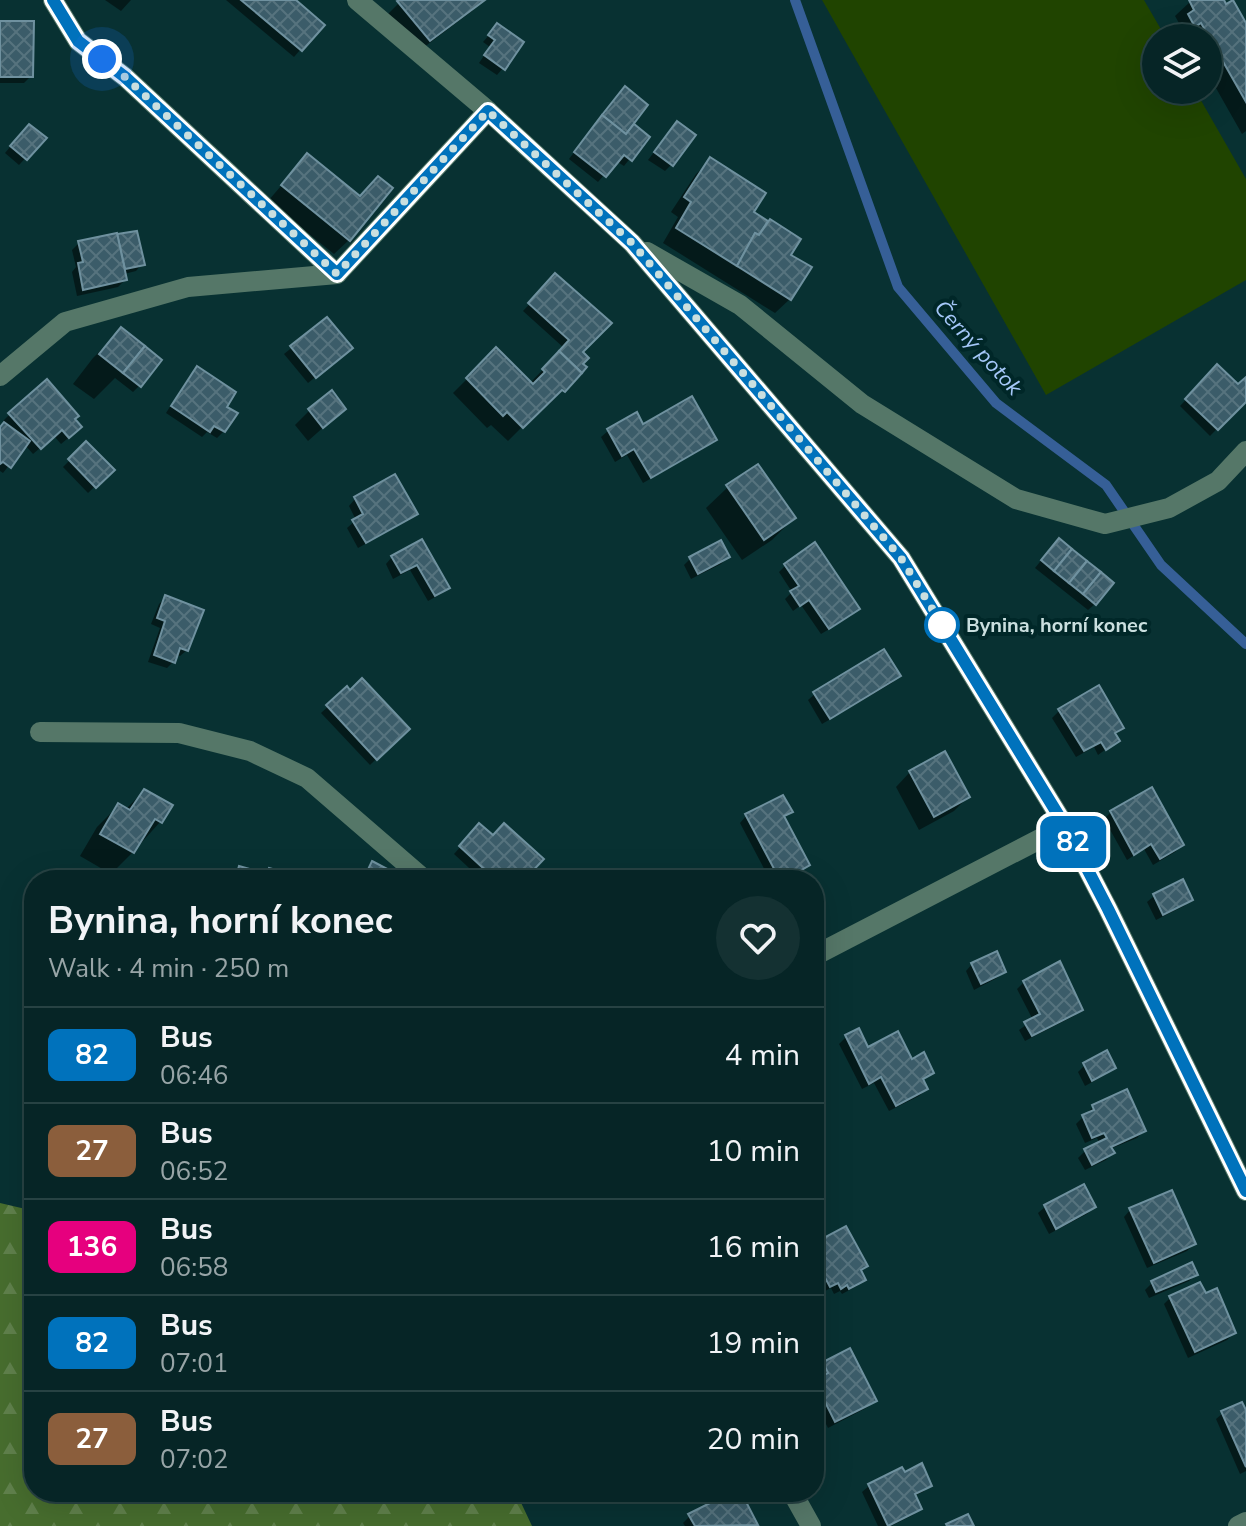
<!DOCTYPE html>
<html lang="en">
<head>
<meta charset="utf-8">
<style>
  :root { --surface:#062526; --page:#143132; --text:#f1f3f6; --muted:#98a5a7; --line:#274243 }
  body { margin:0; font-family:"Nunito Sans",sans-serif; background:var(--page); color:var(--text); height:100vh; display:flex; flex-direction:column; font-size:30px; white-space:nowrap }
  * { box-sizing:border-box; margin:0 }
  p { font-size:26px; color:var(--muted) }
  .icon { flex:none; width:44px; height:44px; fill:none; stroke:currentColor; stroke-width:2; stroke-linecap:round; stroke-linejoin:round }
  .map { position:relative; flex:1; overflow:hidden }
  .side { position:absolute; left:24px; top:870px; width:800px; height:632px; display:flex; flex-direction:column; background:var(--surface); border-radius:32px; box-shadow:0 8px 32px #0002,0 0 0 2px var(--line) }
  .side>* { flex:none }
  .badge { padding:0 16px; border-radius:12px; font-size:28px; line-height:52px }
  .fabs { position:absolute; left:1142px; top:24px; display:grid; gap:16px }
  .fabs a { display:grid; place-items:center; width:80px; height:80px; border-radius:50%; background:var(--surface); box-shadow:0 8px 32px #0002,0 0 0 2px var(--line); font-size:40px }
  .you { position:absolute; width:40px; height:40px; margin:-20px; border:6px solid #fff; border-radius:50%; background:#1a73e8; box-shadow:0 0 0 12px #1a73e833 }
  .map>.badge { position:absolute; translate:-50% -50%; box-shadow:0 0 0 4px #fff }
  .round { display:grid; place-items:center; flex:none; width:84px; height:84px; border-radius:42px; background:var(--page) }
  .summary { display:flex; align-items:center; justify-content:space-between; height:136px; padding:0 24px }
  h1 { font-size:38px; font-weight:700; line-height:60px }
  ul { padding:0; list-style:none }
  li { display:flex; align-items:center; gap:24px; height:96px; padding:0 24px; border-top:2px solid var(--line) }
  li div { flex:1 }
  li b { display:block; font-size:30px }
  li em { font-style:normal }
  li .badge { min-width:88px; font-weight:700; text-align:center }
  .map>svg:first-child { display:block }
  .forest { fill:url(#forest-firs) }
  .garden { fill:#204400 }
  .shadow { fill:#0007 }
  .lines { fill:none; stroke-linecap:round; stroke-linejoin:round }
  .stream { stroke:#365f97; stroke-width:10 }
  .building { fill:url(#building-cross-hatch); stroke:#6f919f; stroke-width:2 }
  .minor { stroke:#557768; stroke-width:20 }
  .line-casing { stroke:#fff; stroke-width:18 }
  .line { stroke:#0072bc; stroke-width:12 }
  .walk { stroke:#cadfdf; stroke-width:8; stroke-dasharray:0 14.4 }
  .stop-dot { fill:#fff; stroke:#0072bc; stroke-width:4 }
  .labels { text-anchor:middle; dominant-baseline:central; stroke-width:8; stroke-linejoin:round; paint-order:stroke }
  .stop-label { font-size:20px; font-weight:bold; fill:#cadfdf; stroke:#002728; text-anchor:start }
  .water-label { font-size:22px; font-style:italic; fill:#a5c8f9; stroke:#002728 }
</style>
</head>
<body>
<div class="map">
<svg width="1246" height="1526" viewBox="0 0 1246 1526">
  <defs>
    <pattern id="forest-firs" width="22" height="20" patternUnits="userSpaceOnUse" patternTransform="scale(2)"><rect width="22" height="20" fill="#476d2e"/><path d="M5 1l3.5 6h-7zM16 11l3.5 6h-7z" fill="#60814c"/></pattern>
    <pattern id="building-cross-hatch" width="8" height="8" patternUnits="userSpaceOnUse" patternTransform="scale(2)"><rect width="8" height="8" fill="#3b5c69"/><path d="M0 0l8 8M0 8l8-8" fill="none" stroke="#56737e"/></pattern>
  </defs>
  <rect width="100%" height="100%" fill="#083132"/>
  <polygon class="forest" points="0,1203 34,1211 34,1492 516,1492 532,1526 0,1526"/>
  <polygon class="garden" points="822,0 1144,0 1166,38 1156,38 1156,90 1195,90 1246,179 1246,280 1046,395"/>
  <g class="shadow">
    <polygon points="105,0 131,0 121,11"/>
    <polygon points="226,0 293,0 322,25 294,57"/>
    <polygon points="402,0 483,0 472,11 415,54 385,17"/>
    <polygon points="1192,0 1222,0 1246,27 1246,131 1242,134 1208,74 1208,38 1187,38 1186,36 1179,38 1175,30 1180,25 1175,16"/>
    <polygon points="0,23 31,76 24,83 0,83"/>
    <polygon points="497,26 503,68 497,75 479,63 490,47 483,42"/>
    <polygon points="618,95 631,124 647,137 624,166 616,161 598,182 569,159"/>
    <polygon points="671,130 671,165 665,171 648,160"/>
    <polygon points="22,133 44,138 19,165 5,153"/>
    <polygon points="307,156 359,198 391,188 349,240 334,254 268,201"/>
    <polygon points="711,160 751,213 768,224 789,255 790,299 775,313 663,243 678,217 671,212 696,174"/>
    <polygon points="135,233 142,264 136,271 124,274 125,280 118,287 77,296 72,272 76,267 72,250 79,243"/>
    <polygon points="556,276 581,352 579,373 549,404 546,403 508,441 491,425 487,428 453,393 496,350 530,383 564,348 523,311"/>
    <polygon points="327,319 343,355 308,383 284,354"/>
    <polygon points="121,330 140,385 133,392 115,378 94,399 73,384 93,358"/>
    <polygon points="1217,367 1238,387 1246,380 1246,399 1210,436 1180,406"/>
    <polygon points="197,369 224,407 224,431 217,438 207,432 202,437 166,413 190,375"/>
    <polygon points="344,409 308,441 295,425 310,410"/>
    <polygon points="10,414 72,419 73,434 61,444 54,436 33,454 25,445 3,473 0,471 0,429 5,423 3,421"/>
    <polygon points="642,427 715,439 708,446 643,483 627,455 615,462 601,437 608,431"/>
    <polygon points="86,444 112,470 88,493 63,467"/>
    <polygon points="728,487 794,518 772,540 742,560 706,508"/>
    <polygon points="355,499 416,514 409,520 358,548 347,528 356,520 349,506"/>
    <polygon points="421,541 448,588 441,594 428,601 410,570 393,579 386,564 392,557"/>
    <polygon points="1052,547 1095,604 1088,610 1035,568"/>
    <polygon points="727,557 721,564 691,579 684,565 690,559"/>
    <polygon points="786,565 858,609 851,616 821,634 801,605 793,611 785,599 792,592 779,572"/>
    <polygon points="166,597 187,650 180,656 176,655 173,662 167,668 148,662 160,628 151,624 159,604"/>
    <polygon points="898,676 892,683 822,724 808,700 815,694"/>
    <polygon points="1098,688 1121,728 1114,735 1117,741 1098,755 1094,747 1076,757 1052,718 1059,711"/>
    <polygon points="347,689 407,729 370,765 321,713"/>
    <polygon points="910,772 968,797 954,811 919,830 896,787"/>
    <polygon points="144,791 161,821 133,852 111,874 80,856 97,827 118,806 125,810"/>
    <polygon points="790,811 783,818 808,865 801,872 786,880 770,880 740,823 746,816"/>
    <polygon points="1111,812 1182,845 1175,852 1153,865 1144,849 1127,860 1104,819"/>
    <polygon points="479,826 522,880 482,880 454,854"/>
    <polygon points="1154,896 1191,899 1184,906 1156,920 1147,902"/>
    <polygon points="972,964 1004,972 997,978 974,990 966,971"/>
    <polygon points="1024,982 1081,1009 1074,1016 1025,1041 1019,1030 1033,1020 1017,989"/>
    <polygon points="846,1037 867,1050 911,1061 932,1073 922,1081 926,1089 919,1096 889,1111 874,1083 862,1089 839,1044"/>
    <polygon points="1085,1065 1114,1067 1107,1074 1085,1086 1078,1072"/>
    <polygon points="1093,1107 1144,1131 1137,1138 1110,1149 1112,1153 1106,1160 1085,1170 1078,1158 1085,1151 1100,1144 1097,1138 1085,1143 1076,1124"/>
    <polygon points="33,1157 34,1189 26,1189 26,1164"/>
    <polygon points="1045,1207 1094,1207 1087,1214 1049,1234 1038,1213"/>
    <polygon points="1130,1210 1194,1244 1187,1251 1147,1268 1124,1217"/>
    <polygon points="814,1245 866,1266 860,1272 864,1279 857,1286 842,1294 840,1291 834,1294 831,1288 823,1292 814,1275"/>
    <polygon points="1191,1265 1196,1274 1189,1281 1149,1298 1145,1290 1152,1283"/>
    <polygon points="1205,1296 1234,1333 1227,1340 1188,1358 1164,1304 1171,1297"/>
    <polygon points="824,1364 875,1400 868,1407 828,1428 814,1400 814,1383 822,1379 817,1370"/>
    <polygon points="1246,1412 1246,1471 1240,1474 1216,1419 1223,1413"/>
    <polygon points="904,1474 930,1485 923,1492 914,1496 919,1508 913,1515 891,1526 878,1526 862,1492 869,1486"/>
    <polygon points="737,1492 738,1492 755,1524 753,1526 685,1526 683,1523 690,1516"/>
  </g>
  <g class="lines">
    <polyline class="stream" points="795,0 898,287 996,403 1106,485 1161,565 1246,644"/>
  </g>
  <g class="building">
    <polygon points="241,0 296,0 325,25 302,51"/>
    <polygon points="399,0 485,0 430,41 397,1"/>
    <polygon points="1189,0 1224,0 1226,4 1233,0 1246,23 1246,102 1201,23 1195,27 1188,14 1194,10"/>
    <polygon points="0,21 34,21 33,77 0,77"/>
    <polygon points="497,23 524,42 505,70 484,55 495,40 488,35"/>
    <polygon points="625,86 648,105 626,134 602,115"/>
    <polygon points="602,115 626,134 634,124 650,137 632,161 624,155 606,177 574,152"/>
    <polygon points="677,121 696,135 673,166 654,152"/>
    <polygon points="29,124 47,138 27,160 10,146"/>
    <polygon points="307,153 360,196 378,176 393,188 350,241 281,185"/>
    <polygon points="710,157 766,193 754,212 768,221 759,235 755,233 737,266 676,228 691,202 684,197"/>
    <polygon points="770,219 801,239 791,255 812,267 791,300 737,266 755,233 759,235"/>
    <polygon points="137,231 145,265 125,269 117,234"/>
    <polygon points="117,233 127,280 83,290 78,263 83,262 78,241"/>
    <polygon points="555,273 612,323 583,352 589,358 583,364 587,367 582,373 559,351 569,340 528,303"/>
    <polygon points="327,317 353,348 316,378 290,346"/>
    <polygon points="121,327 145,346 123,373 99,354"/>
    <polygon points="145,346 162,360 141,387 123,373"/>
    <polygon points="496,347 533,384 545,372 542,369 559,351 582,373 565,392 562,390 523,428 507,412 503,416 466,378"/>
    <polygon points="1217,364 1238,384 1246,377 1246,402 1218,430 1185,399"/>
    <polygon points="197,366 236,392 227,407 238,413 225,432 214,426 210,432 171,406"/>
    <polygon points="47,379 79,416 75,419 82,427 69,438 62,430 41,449 8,413"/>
    <polygon points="332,390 346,409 323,428 308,409"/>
    <polygon points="692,396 717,440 651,478 634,449 622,456 607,429 637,412 643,424"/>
    <polygon points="4,422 30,441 11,468 3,462 0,464 0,427"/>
    <polygon points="86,441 115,470 96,488 68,459"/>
    <polygon points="758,464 796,518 764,540 726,485"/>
    <polygon points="395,474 418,514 366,543 352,520 363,514 354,497"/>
    <polygon points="1059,538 1072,549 1054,571 1041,560"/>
    <polygon points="422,539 450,588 435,596 417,565 401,573 391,556"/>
    <polygon points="721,540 730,557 698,574 689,557"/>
    <polygon points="815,542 860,609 829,629 809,600 800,606 790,591 799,586 784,564"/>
    <polygon points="1072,549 1087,561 1069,583 1054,571"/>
    <polygon points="1087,561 1101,572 1083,594 1069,583"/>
    <polygon points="1101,572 1114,583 1096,605 1083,594"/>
    <polygon points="165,595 204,610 188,651 180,648 175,663 154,655 165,621 157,618"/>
    <polygon points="884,649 901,676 830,719 813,692"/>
    <polygon points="362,678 410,729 377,760 326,705 347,686 350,690"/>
    <polygon points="1099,685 1124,728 1115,733 1120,741 1106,750 1101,742 1084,751 1058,709"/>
    <polygon points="945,751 970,797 934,817 909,771"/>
    <polygon points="1152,787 1184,845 1160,859 1151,844 1134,855 1110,811"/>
    <polygon points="144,789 173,805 162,823 155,819 134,853 100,834 118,803 130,810"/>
    <polygon points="783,795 793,812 784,816 810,865 784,880 780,880 745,814"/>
    <polygon points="479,823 493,835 504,823 544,859 524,880 496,880 459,846"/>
    <polygon points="372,861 393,872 389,880 363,880"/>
    <polygon points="239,866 267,874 269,868 294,875 292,880 235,880"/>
    <polygon points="1183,879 1193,900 1163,915 1153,894"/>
    <polygon points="997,951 1006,972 981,984 971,963"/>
    <polygon points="1060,961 1083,1010 1032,1036 1024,1022 1040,1014 1023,981"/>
    <polygon points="859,1028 868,1047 898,1031 912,1059 924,1052 934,1073 923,1079 928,1089 896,1106 881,1077 869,1084 845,1035"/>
    <polygon points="1107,1050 1116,1068 1092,1081 1083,1063"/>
    <polygon points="1127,1089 1146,1131 1111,1147 1115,1153 1092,1165 1084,1149 1107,1138 1104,1133 1092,1138 1082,1115 1094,1110 1092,1105"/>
    <polygon points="1084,1184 1096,1207 1056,1229 1044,1205"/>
    <polygon points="1172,1190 1196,1244 1154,1263 1129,1208"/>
    <polygon points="846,1226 868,1266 861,1270 866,1280 849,1289 847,1285 841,1289 838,1283 830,1287 814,1257 814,1243"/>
    <polygon points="1192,1262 1198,1275 1156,1292 1151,1281"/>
    <polygon points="1200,1282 1206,1293 1217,1288 1236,1333 1195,1352 1169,1296"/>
    <polygon points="850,1348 877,1401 835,1422 814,1380 828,1373 823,1362"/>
    <polygon points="1242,1402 1246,1410 1246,1467 1221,1411"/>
    <polygon points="922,1463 932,1486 915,1494 922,1509 888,1526 868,1484 902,1467 905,1472"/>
    <polygon points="732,1492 741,1492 758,1525 695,1526 688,1514"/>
    <polygon points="968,1514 974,1526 947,1526 946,1524"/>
  </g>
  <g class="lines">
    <g class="minor">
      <polyline points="53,0 78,41 125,77 337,274"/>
      <polyline points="357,0 488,111 632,243 901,558 1065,826 1108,909 1246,1191"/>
      <polyline points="647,252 740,305 862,404 1016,499 1105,524 1169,508 1218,481 1246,451"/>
      <polyline points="0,376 65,322 188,287 337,274 488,111"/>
      <polyline points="40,732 179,733 250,751 307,778 425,880"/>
      <polyline points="814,956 1065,826"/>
      <polyline points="792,1492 811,1526"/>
      <polyline points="1238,1526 1246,1522"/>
    </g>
  </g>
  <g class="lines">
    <defs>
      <polyline id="line" points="53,0 78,41 125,77 337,274 488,111 632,243 901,558 1065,826 1108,909 1246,1191"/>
    </defs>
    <use href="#line" class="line-casing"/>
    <use href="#line" class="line"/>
    <polyline class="walk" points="102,59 125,77 337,274 488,111 632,243 901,558 950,638 942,625"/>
  </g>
  <circle class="stop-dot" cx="942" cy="625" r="16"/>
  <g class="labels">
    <g class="stop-label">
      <text x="966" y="625">Bynina, horní konec</text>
    </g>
    <g class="water-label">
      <text transform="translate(978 348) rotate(48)">Černý potok</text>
    </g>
  </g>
</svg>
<div class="fabs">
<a><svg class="icon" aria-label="layers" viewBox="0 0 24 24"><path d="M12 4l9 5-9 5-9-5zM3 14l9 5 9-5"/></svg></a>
</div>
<div class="you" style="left:102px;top:59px"></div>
<b class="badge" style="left:1073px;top:842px;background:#0072bc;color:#fff">82</b>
<section class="side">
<div class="summary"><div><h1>Bynina, horní konec</h1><p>Walk · 4 min · 250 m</p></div><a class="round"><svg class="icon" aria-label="heart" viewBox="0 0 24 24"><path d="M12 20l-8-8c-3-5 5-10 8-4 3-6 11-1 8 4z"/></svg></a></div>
<ul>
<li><span class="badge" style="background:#0072bc;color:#fff">82</span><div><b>Bus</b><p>06:46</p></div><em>4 min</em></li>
<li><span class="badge" style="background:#8b5e3c;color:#fff">27</span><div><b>Bus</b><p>06:52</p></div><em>10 min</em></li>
<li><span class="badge" style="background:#e6007e;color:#fff">136</span><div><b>Bus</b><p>06:58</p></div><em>16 min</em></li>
<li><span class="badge" style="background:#0072bc;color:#fff">82</span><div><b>Bus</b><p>07:01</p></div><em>19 min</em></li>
<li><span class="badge" style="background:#8b5e3c;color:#fff">27</span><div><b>Bus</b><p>07:02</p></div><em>20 min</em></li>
</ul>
</section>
</div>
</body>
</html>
